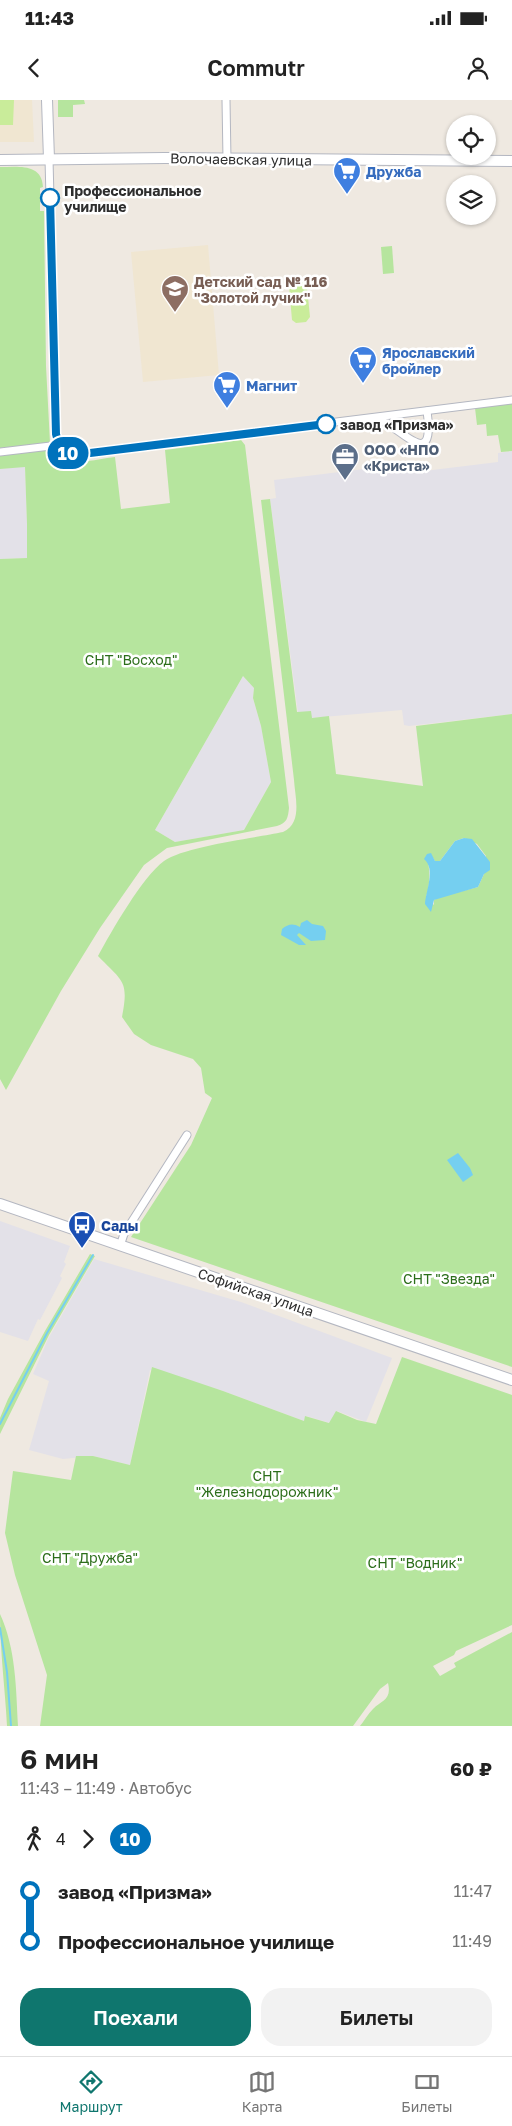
<!DOCTYPE html>
<html lang="ru">
<head>
<meta charset="utf-8">
<style>
  :root { --surface:#fff; --page:#f2f2f2; --text:#222; --muted:#767676; --line:#e0e0e0; --accent:#0f766e }
  body { margin:0; font-family:"Golos Text",sans-serif; background:var(--page); color:var(--text); height:100vh; display:flex; flex-direction:column; font-size:19px; white-space:nowrap }
  * { box-sizing:border-box; margin:0 }
  p { font-size:16px; color:var(--muted) }
  .icon { flex:none; width:28px; height:28px; fill:none; stroke:currentColor; stroke-width:2; stroke-linecap:round; stroke-linejoin:round }
  .map { position:relative; height:1626px; overflow:hidden }
  .side { display:flex; flex-direction:column; background:var(--surface); flex:1 }
  .side>* { flex:none }
  .badge { padding:0 10px; border-radius:16px; font-size:18px; line-height:32px }
  .buttons { position:absolute; left:446px; top:15px; display:grid; gap:10px }
  .buttons a { display:grid; place-items:center; width:50px; height:50px; border-radius:50%; background:var(--surface); box-shadow:0 1px 4px #0004; font-size:25px }
  .map>.badge { position:absolute; translate:-50% -50%; box-shadow:0 0 0 2px #fff }
  .legs { display:flex; align-items:center; gap:8px; height:55px; padding:0 20px; font-size:16px }
  .legs p { margin-inline-start:auto }
  .headline { display:flex; align-items:center; justify-content:space-between; height:85px; padding:0 20px }
  h1 { font-size:28px; font-weight:600; line-height:38px }
  .primary-button { display:flex; gap:10px; margin-top:auto; padding:10px 20px }
  .primary-button a { flex:1; height:58px; border-radius:20px; background:var(--accent); color:#fff; font-size:20px; font-weight:600; line-height:58px; text-align:center }
  .primary-button a+a { background:var(--page); color:var(--text) }
  ul { padding:0 20px; list-style:none }
  li { display:flex; align-items:center; gap:18px; height:50px; font-size:19px }
  li i { display:grid; place-items:center; width:8px; height:100%; margin:0 6px; background:currentColor }
  li i::after { content:''; width:12px; height:12px; margin:-6px; border:4px solid; border-radius:50%; background:var(--surface) }
  li p { margin-inline-start:auto }
  li:first-child i { background:linear-gradient(#0000 50%,currentColor 0) }
  li:last-child i { background:linear-gradient(currentColor 50%,#0000 0) }
  .status { display:flex; justify-content:space-between; align-items:center; height:35px; padding:0 25px; background:var(--surface); direction:ltr }
  .status svg { height:14px; fill:currentColor }
  header { display:flex; justify-content:space-between; align-items:center; height:65px; padding:0 20px; background:var(--surface); font-size:22px; font-weight:600 }
  .tabs { display:flex; justify-content:space-around; align-items:center; height:70px; border-top:1px solid var(--line); background:var(--surface); font-size:14px; color:var(--muted) }
  .tabs a { display:grid; justify-items:center; gap:2px }
  .tabs .active { color:var(--accent) }
  .map>svg:first-child { display:block }
  .industrial { fill:#e3e1e8 }
  .education { fill:#f0e6d1 }
  .green { fill:#b6e59e; fill-rule:evenodd }
  .pitch { fill:#c9ec9a }
  .water { fill:#75cff0 }
  .lines { fill:none; stroke-linecap:round; stroke-linejoin:round }
  .stream { stroke:#75cff0; stroke-width:2 }
  .street-casing { stroke:#b4b7c1; stroke-width:9 }
  .secondary-casing { stroke:#b4b7c1; stroke-width:12 }
  .street { stroke:#fff; stroke-width:7 }
  .secondary { stroke:#fff; stroke-width:10 }
  .line-1-casing { stroke:#fff; stroke-width:11 }
  .line-1 { stroke:#0072bc; stroke-width:8 }
  .stop-1-dot { fill:#fff; stroke:#0072bc; stroke-width:2.5 }
  .labels { text-anchor:middle; dominant-baseline:central; stroke-width:5; stroke-linejoin:round; paint-order:stroke }
  .street-label { font-size:14px; fill:#2e2e2e; stroke:#fff }
  .shop-label { font-size:14px; font-weight:bold; fill:#366cbe; stroke:#fff; text-anchor:start }
  .stop-label { font-size:14px; font-weight:bold; fill:#2e2e2e; stroke:#fff; text-anchor:start }
  .education-label { font-size:14px; font-weight:bold; fill:#785e54; stroke:#fff; text-anchor:start }
  .service-label { font-size:14px; font-weight:bold; fill:#4e5e75; stroke:#fff; text-anchor:start }
  .park-label { font-size:14px; fill:#2c6e1b; stroke:#fff }
  .transit-label { font-size:14px; font-weight:bold; fill:#164399; stroke:#fff; text-anchor:start }
</style>
</head>
<body>
<div class="status"><b>11:43</b><svg viewBox="0 0 49 12"><path d="M0 12V9h3v3zM5 12V6h3v6zM10 12V3h3v9zM15 12V0h3v12zM26 1h20v11H26zM47 4h2v5h-2z"/></svg></div>
<header><svg class="icon" aria-label="back" viewBox="0 0 24 24"><path d="M15 5l-7 7 7 7"/></svg>Commutr<svg class="icon" aria-label="person" viewBox="0 0 24 24"><circle cx="12" cy="8" r="4"/><path d="M4 21q1-7 8-7t8 7"/></svg></header>
<div class="map">
<svg width="512" height="1626" viewBox="0 0 512 1626">
  <rect width="100%" height="100%" fill="#efe9e1"/>
  <g class="industrial">
    <polygon points="512,351 512,614 409,626 404,625 402,610 312,618 298,613 270,399 276,398 274,380 414,363 416,372 498,362 498,353"/>
    <polygon points="25,366 27,424 27,458 0,459 0,369"/>
    <polygon points="243,576 254,588 253,598 261,626 271,682 244,730 175,742 155,730"/>
    <polygon points="0,1121 70,1146 64,1162 66,1164 60,1176 62,1178 40,1220 38,1219 28,1241 0,1232"/>
    <polygon points="94,1159 241,1202 392,1258 366,1322 337,1311 330,1323 306,1316 304,1321 223,1291 150,1270 130,1365 93,1356 63,1359 29,1350 49,1281 33,1274 48,1239"/>
  </g>
  <g class="education">
    <polygon points="0,0 32,0 34,42 0,42"/>
    <polygon points="208,145 219,275 143,282 131,152"/>
  </g>
  <g class="green">
    <polygon points="58,0 84,0 85,4 73,5 73,17 58,17"/>
    <path d="M0 67C18 67 42 63 43 87L40 88V111H44L46 266 50 343 0 348Z"/>
    <polygon points="392,146 394,173 383,174 381,147"/>
    <polygon points="512,303 512,351 501,352 498,335 487,336 486,324 477,325 475,308"/>
    <path d="M241 340 245 345 289 708C288 718 287 723 277 726L167 748 144 765 100 828 61 891 6 990 0 979V459L27 458V424L25 367 0 369V355L55 349C68 369 96 359 115 357L121 409 170 403 165 350ZM243 576 254 588 253 598 261 626 271 682 244 730 175 742 155 730Z"/>
    <path d="M270 399 297 612 311 611 312 618 329 616 336 674 423 686 416 626 512 614V1267L131 1137 191 1045 212 998 205 993 201 968 193 959 151 945 134 934 122 917C129 880 123 882 98 856 111 832 143 776 164 761 185 746 255 738 283 732 303 723 295 697 294 680L261 400ZM464 738 477 744 486 756 484 774 478 787 439 797 434 800V805L426 797C430 787 430 772 428 762L433 758 435 761H440L455 741Z"/>
    <polygon points="90,1154 95,1156 49,1235 0,1334 0,1318 8,1299 45,1231"/>
    <path d="M402 1257 512 1295V1525L456 1551 454 1555 433 1566 440 1576 456 1567 454 1563 512 1532V1626H360C364 1621 368 1614 373 1609 382 1600 392 1600 388 1583L380 1589 353 1626H40L47 1575 15 1475 5 1433 13 1371 71 1380 76 1356H93L130 1365 152 1267 223 1291 304 1321 305 1316 329 1323 336 1311 357 1320 376 1324Z"/>
    <path d="M0 1514C16 1549 16 1588 18 1626H7C5 1589 0 1551 0 1514Z"/>
  </g>
  <g class="pitch">
    <polygon points="0,0 14,0 13,25 0,25"/>
    <polygon points="303,182 307,187 310,217 306,222 296,223 292,220 289,186 292,183"/>
  </g>
  <g class="water">
    <path d="M464 738 472 739 490 762V770L484 774 478 787 434 800 431 812 425 804C426 790 436 769 424 759L427 754 431 753 435 761H440L455 741Z"/>
    <path d="M307 820 312 824 323 826 326 831 325 840 311 841 299 833 297 835 306 845H299L281 835 282 829C288 824 293 823 300 827L301 823Z"/>
    <polygon points="458,1053 470,1068 473,1075 463,1082 447,1060"/>
  </g>
  <g class="lines">
    <g class="stream">
      <polyline points="0,1324 47,1233 93,1155"/>
      <polyline points="0,1528 7,1572 11,1626"/>
    </g>
    <defs>
      <g id="street">
        <polyline points="226,0 227,59"/>
        <polyline points="49,59 56,334 59,345 67,352 87,353 512,300"/>
        <path d="M377 319C399 324 436 376 427 311"/>
        <polyline points="0,352 59,345"/>
        <polyline points="120,1146 124,1134 187,1035"/>
      </g>
      <g id="secondary">
        <polyline points="47,0 49,59"/>
        <polyline points="0,60 165,58 512,61"/>
        <polyline points="0,1104 512,1280"/>
      </g>
    </defs>
    <use href="#street" class="street-casing"/>
    <use href="#secondary" class="secondary-casing"/>
    <use href="#street" class="street"/>
    <use href="#secondary" class="secondary"/>
  </g>
  <g class="lines">
    <defs>
      <path id="line-1" d="M50 98 56 334C59 350 67 354 82 354L326 324"/>
    </defs>
    <use href="#line-1" class="line-1-casing"/>
    <use href="#line-1" class="line-1"/>
  </g>
  <defs>
    <symbol id="supermarket-pin" viewBox="-11 -11 22 30"><path d="M0 17L-7.5 6A9.5 9.5 0 1 1 7.5 6Z" fill="#3f7fe0" stroke="#fff"/><path d="M-6-5.5h2.5l.6 2H6L4.5 2H-2.5L-4.4-4H-6ZM-1.5 3.2a1.3 1.3 0 1 0 .1 0ZM3 3.2a1.3 1.3 0 1 0 .1 0Z" fill="#fff"/></symbol>
    <symbol id="school-pin" viewBox="-11 -11 22 30"><path d="M0 17L-7.5 6A9.5 9.5 0 1 1 7.5 6Z" fill="#8d6e63" stroke="#fff"/><path d="M0-5L7-2L0 1L-7-2ZM-4 1L0 2.5L4 1V4Q0 6-4 4Z" fill="#fff"/></symbol>
    <symbol id="office-pin" viewBox="-11 -11 22 30"><path d="M0 17L-7.5 6A9.5 9.5 0 1 1 7.5 6Z" fill="#5c6f8a" stroke="#fff"/><path d="M-6-3h4V-5.5h4V-3h4V5H-6ZM-1-4.5V-3h2v-1.5ZM-6 0V1H6V0Z" fill="#fff"/></symbol>
    <symbol id="bus-pin" viewBox="-11 -11 22 30"><path d="M0 17L-7.5 6A9.5 9.5 0 1 1 7.5 6Z" fill="#1a4fb4" stroke="#fff"/><path d="M-5-6H5V4H4V6H2V4H-2V6H-4V4H-5ZM-3.5-4V0h7V-4ZM-3.5 1.2v1.5H-2V1.2ZM2 1.2v1.5H3.5V1.2Z" fill="#fff"/></symbol>
  </defs>
  <g fill-rule="evenodd">
    <use href="#supermarket-pin" x="331" y="55" width="32" height="43"/>
    <use href="#school-pin" x="159" y="173" width="32" height="43"/>
    <use href="#supermarket-pin" x="347" y="244" width="32" height="43"/>
    <use href="#supermarket-pin" x="211" y="269" width="32" height="43"/>
    <use href="#office-pin" x="329" y="341" width="32" height="43"/>
    <use href="#bus-pin" x="66" y="1109" width="32" height="43"/>
  </g>
  <g class="stop-1-dot">
    <circle cx="50" cy="98" r="9"/>
    <circle cx="326" cy="324" r="9"/>
  </g>
  <g class="labels">
    <g class="street-label">
      <text transform="translate(241 59) rotate(1)">Волочаевская улица</text>
      <text transform="translate(256 1192) rotate(19)">Софийская улица</text>
    </g>
    <g class="shop-label">
      <text x="366" y="71">Дружба</text>
      <text x="382" y="252">Ярославский<tspan x="382" dy="16">бройлер</tspan></text>
      <text x="246" y="285">Магнит</text>
    </g>
    <g class="stop-label">
      <text x="64" y="90">Профессиональное<tspan x="64" dy="16">училище</tspan></text>
      <text x="340" y="324">завод «Призма»</text>
    </g>
    <g class="education-label">
      <text x="194" y="181">Детский сад № 116<tspan x="194" dy="16">"Золотой лучик"</tspan></text>
    </g>
    <g class="service-label">
      <text x="364" y="349">ООО «НПО<tspan x="364" dy="16">«Криста»</tspan></text>
    </g>
    <g class="park-label">
      <text x="131" y="559">СНТ "Восход"</text>
      <text x="449" y="1178">СНТ "Звезда"</text>
      <text x="267" y="1375">СНТ<tspan x="267" dy="16">"Железнодорожник"</tspan></text>
      <text x="90" y="1457">СНТ "Дружба"</text>
      <text x="415" y="1462">СНТ "Водник"</text>
    </g>
    <g class="transit-label">
      <text x="101" y="1125">Сады</text>
    </g>
  </g>
</svg>
<div class="buttons">
<a><svg class="icon" aria-label="locate" viewBox="0 0 24 24"><circle cx="12" cy="12" r="6"/><path d="M12 2v4M12 18v4M2 12h4M18 12h4"/></svg></a>
<a><svg class="icon" aria-label="layers" viewBox="0 0 24 24"><path d="M12 4l9 5-9 5-9-5zM3 14l9 5 9-5"/></svg></a>
</div>
<b class="badge" style="left:68px;top:353px;background:#0072bc;color:#fff">10</b>
</div>
<section class="side">
<div class="headline"><div><h1>6 мин</h1><p>11:43 – 11:49 · Автобус</p></div><b>60 ₽</b></div>
<div class="legs"><svg class="icon" aria-label="walk" viewBox="0 0 24 24"><circle cx="13" cy="4" r="2"/><path d="M13 8l-2 6 4 7M11 14l-3 7M7 12l3-4h3l4 4"/></svg>4<svg class="icon" aria-label="forward" viewBox="0 0 24 24"><path d="M9 5l7 7-7 7"/></svg><b class="badge" style="background:#0072bc;color:#fff">10</b></div>
<ul>
<li><i style="color:#0072bc"></i><b>завод «Призма»</b><p>11:47</p></li>
<li><i style="color:#0072bc"></i><b>Профессиональное училище</b><p>11:49</p></li>
</ul>
<div class="primary-button"><a>Поехали</a><a>Билеты</a></div>
</section>
<nav class="tabs">
<a class="active"><svg class="icon" aria-label="directions" viewBox="0 0 24 24"><path d="M12 3l9 9-9 9-9-9zM9 14v-3h6M13 9l2 2-2 2"/></svg>Маршрут</a>
<a><svg class="icon" aria-label="map" viewBox="0 0 24 24"><path d="M3 6l6-2 6 2 6-2v14l-6 2-6-2-6 2zM9 4v14M15 6v14"/></svg>Карта</a>
<a><svg class="icon" aria-label="tickets" viewBox="0 0 24 24"><path d="M3 7h18v10H3zM15 7v10"/></svg>Билеты</a>
</nav>
</body>
</html>
